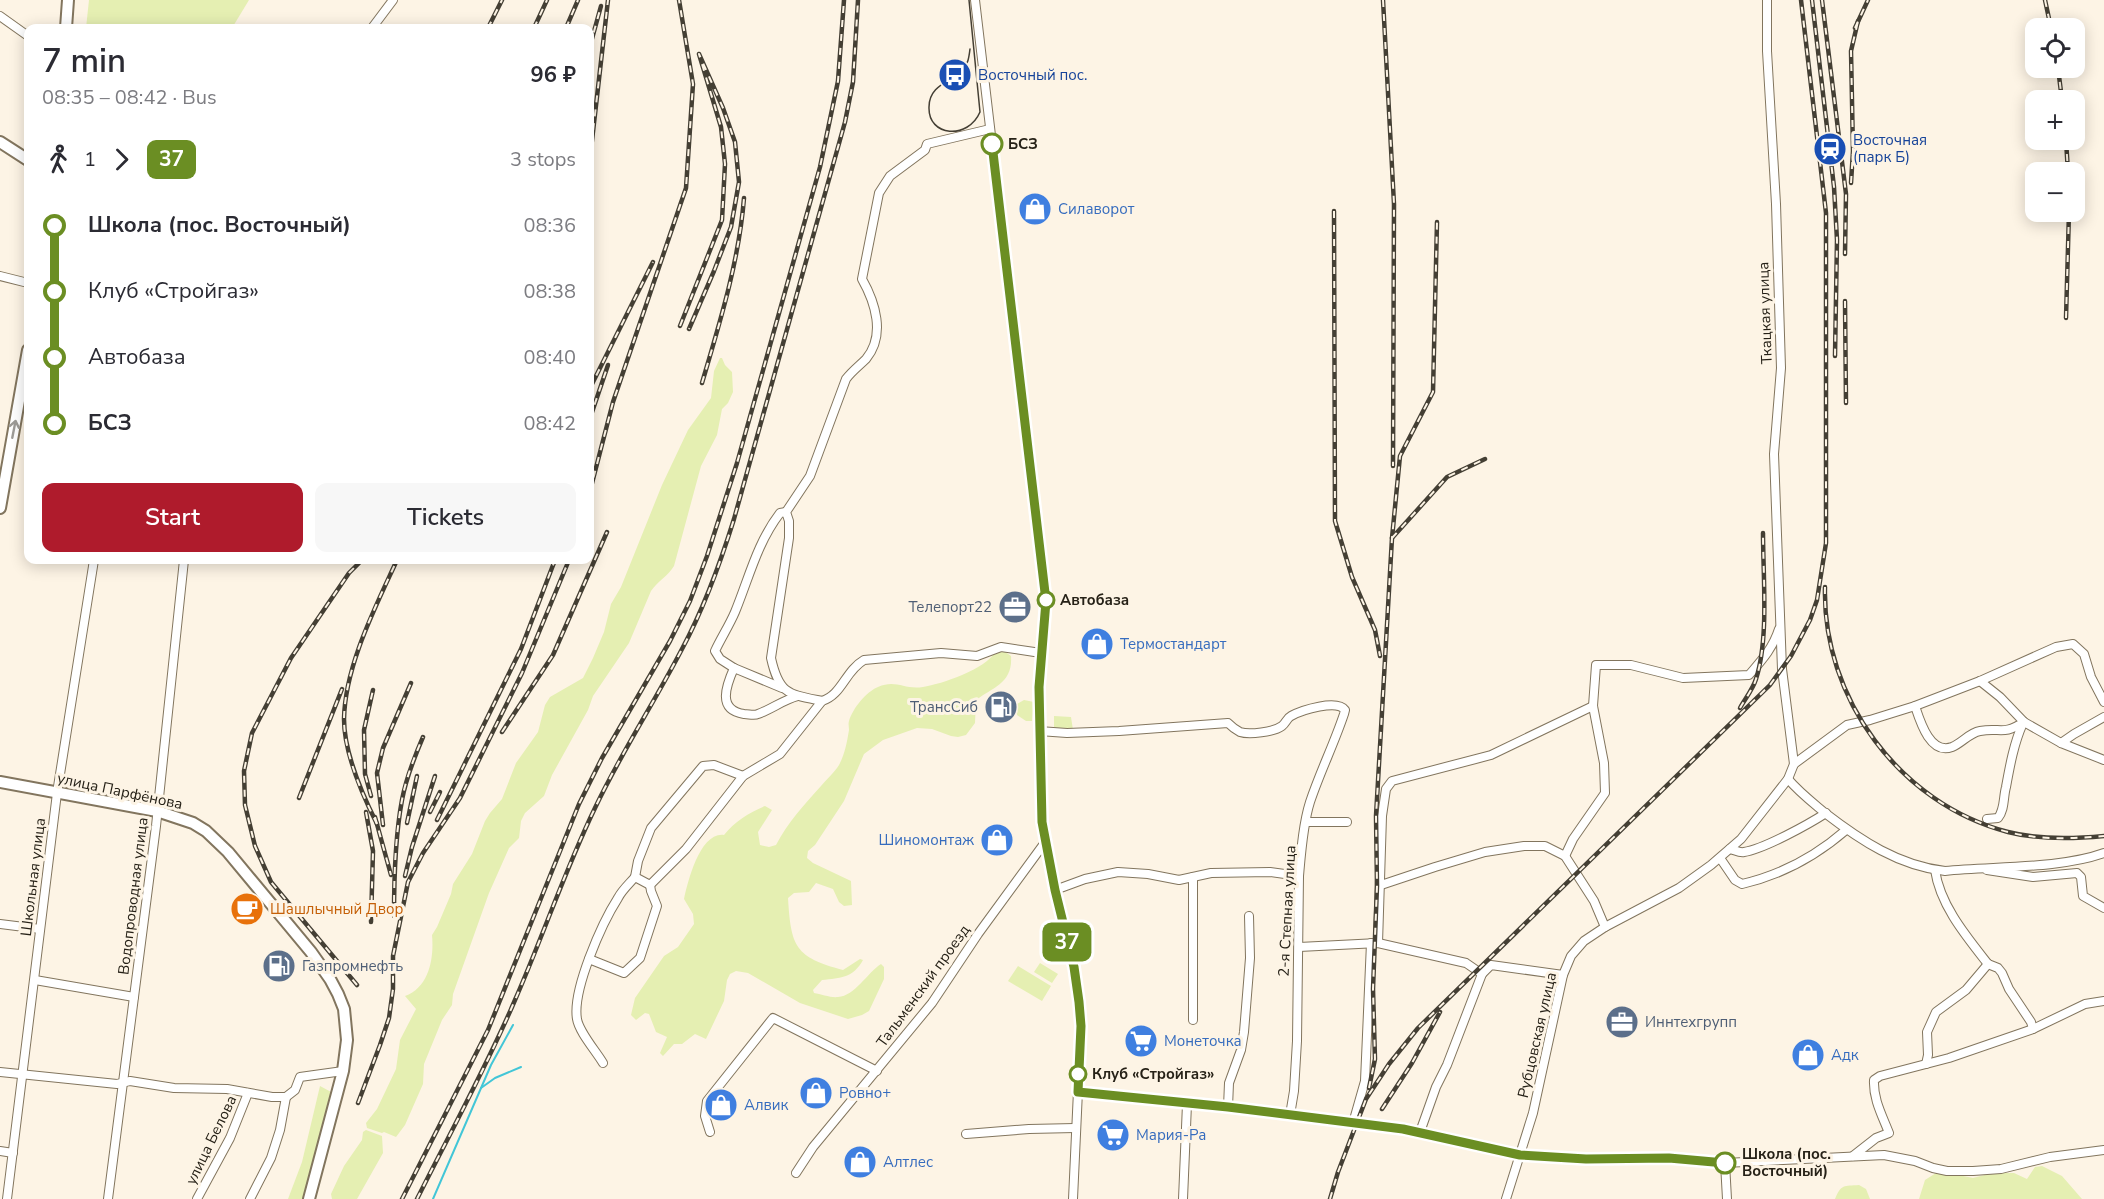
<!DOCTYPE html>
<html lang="en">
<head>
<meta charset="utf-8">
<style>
  :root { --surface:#fff; --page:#f7f7f7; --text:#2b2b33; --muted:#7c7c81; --accent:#af1b2c }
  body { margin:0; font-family:"Nunito Sans",sans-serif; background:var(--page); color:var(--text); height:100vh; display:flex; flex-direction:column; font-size:22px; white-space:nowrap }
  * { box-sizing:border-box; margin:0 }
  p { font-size:20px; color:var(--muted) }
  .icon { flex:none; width:33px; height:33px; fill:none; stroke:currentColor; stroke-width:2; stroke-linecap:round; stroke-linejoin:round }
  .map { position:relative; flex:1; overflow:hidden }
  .panel { position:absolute; left:24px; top:24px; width:570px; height:540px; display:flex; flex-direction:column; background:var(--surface); border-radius:12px; box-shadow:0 3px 15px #0003 }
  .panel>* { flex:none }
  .badge { padding:0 12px; border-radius:9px; font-size:21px; line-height:39px }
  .tools { position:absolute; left:2025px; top:18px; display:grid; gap:12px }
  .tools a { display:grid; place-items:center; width:60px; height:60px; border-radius:12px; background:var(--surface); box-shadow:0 3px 15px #0003; font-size:30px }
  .map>.badge { position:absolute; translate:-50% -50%; box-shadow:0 0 0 3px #fff }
  .legs { display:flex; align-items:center; gap:9px; height:66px; padding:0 18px; font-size:20px }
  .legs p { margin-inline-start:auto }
  .headline { display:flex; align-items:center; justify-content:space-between; height:102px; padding:0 18px }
  h1 { font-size:33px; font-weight:600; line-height:45px }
  .primary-button { display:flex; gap:12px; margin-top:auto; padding:12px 18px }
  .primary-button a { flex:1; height:69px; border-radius:12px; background:var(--accent); color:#fff; font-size:24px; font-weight:600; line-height:69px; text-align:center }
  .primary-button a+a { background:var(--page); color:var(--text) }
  ul { padding:0 18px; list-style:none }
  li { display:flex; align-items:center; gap:21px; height:66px; font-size:22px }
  li i { display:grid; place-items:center; width:9px; height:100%; margin:0 8px; background:currentColor }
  li i::after { content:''; width:15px; height:15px; margin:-8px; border:4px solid; border-radius:50%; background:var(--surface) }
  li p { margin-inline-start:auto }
  li:first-child i { background:linear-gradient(#0000 50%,currentColor 0) }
  li:last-child i { background:linear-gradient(currentColor 50%,#0000 0) }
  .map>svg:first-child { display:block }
  .green { fill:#e5efb2 }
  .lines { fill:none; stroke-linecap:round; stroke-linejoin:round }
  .stream { stroke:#42c6d7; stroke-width:2 }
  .street-casing { stroke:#82755e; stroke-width:10 }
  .secondary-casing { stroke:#82755e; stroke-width:14 }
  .street { stroke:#fff; stroke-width:8 }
  .secondary { stroke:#fff; stroke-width:10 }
  .tram { stroke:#443f34; stroke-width:1.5 }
  .rail-casing { stroke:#443f34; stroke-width:4.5 }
  .rail { stroke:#fdf4e5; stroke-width:2; stroke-dasharray:7; stroke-linecap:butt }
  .oneway { stroke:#9d9b97 }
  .line-1-casing { stroke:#fff; stroke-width:14 }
  .line-1 { stroke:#6b8e23; stroke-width:9 }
  .stop-1-dot { fill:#fff; stroke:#6b8e23; stroke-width:3 }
  .labels { text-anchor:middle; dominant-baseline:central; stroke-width:6; stroke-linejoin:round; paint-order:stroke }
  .transit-label { font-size:15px; fill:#164399; stroke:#fdf4e5; text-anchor:start }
  .stop-label { font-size:15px; font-weight:bold; fill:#262117; stroke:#fdf4e5; text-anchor:start }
  .shop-label { font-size:15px; fill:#366cbe; stroke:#fdf4e5; text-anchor:start }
  .street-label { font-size:15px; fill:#262117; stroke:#fdf4e5 }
  .service-label { font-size:15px; fill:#4e5e75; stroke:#fdf4e5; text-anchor:end }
  .food-label { font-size:15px; fill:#c56008; stroke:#fdf4e5; text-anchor:start }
</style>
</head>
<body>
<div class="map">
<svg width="2104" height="1199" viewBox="0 0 2104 1199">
  <rect width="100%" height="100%" fill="#fdf4e5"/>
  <g class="green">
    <polygon points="89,0 249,0 232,28 86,28"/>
    <path d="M720 358H722L725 365 732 372 733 392 728 403 722 409 717 435 701 466 674 566C668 576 658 581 651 591L629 643 593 696 588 710 552 775 544 796 525 813 521 821 519 838 509 848 489 893 453 994 452 1005 442 1020 424 1064 423 1084 405 1125 396 1137 384 1132 382 1133 367 1128 366 1123 377 1109 396 1069 400 1040 416 1009 405 996C430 987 434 957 432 935L437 927 451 894 453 884 472 854 485 821 490 813 502 799 516 763 538 732 545 705 550 697 583 678 593 658 604 632 611 604 621 587 662 485 688 430 711 398 714 371Z"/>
    <path d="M1004 651 1011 656C1013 683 993 687 976 700L975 723 966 735 958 737 951 736 932 729 917 728 883 740 864 754 844 801 815 845 808 851 807 858 813 863 851 881 852 905 844 906 839 902 833 889 816 883 809 892 794 893 788 898C791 947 795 957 843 970L860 959 863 960C853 978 841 978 822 980L813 990 814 993C821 994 831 998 838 997 855 996 867 973 881 964L884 967V979L869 1011 862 1015 848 1019 800 1003 748 973 736 971 730 974 727 980 724 1001 706 1039 695 1034 682 1044H674L663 1056 660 1053 667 1037 656 1032 649 1014 645 1013 636 1020 631 1015 635 998 664 956 678 947 694 924 693 914 684 899C688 881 700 832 724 835 734 822 750 812 765 806L772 810 758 832 760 845 769 847 776 845C788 822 804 805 821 786 826 780 834 773 839 765 845 754 847 742 849 730 849 727 848 724 849 721 853 708 866 692 878 687 896 679 904 690 923 687 942 684 986 669 995 652Z"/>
    <polygon points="1024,700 1034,702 1032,721 1026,721 1017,715 1017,704"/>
    <polygon points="1054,716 1071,717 1073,730 1057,729 1054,727"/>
    <polygon points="1040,963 1058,974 1052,983 1034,972"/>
    <polygon points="1018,966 1051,986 1042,1001 1008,981"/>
    <polygon points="320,1086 333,1093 303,1199 288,1199 302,1162"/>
    <polygon points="366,1130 382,1136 383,1153 357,1199 332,1199 331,1194 344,1166 362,1140 363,1132"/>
    <polygon points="2042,1166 2062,1176 2082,1199 1919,1199 1925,1180 1936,1173 1944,1172 1973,1178 1992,1173 2014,1173 2027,1179 2035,1167"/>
    <path d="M1859 1185 1866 1189 1870 1199H1835C1841 1184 1844 1186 1859 1185Z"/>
  </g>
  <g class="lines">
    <g class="stream">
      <polyline points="481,1088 495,1078 521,1067"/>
      <polyline points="433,1199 491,1065 513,1025"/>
    </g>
    <defs>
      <g id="street">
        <polyline points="975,0 1046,601 1039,687 1043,822 1055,890 1074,967 1081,1026 1073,1199"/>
        <polyline points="1767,0 1767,51 1776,204 1781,368 1774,454 1782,669 1794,764"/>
        <polyline points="0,16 28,36"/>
        <polyline points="372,28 393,0"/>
        <polyline points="0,276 28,283"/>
        <path d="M734 668 720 659 715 651C721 638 729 626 735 612 749 578 757 543 780 513L786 512"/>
        <polyline points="1980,681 2000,697 2024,722 2061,743 2104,760"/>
        <path d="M782 688 734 668C726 686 717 710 744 714 749 714 754 716 758 714 772 709 783 700 798 696"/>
        <path d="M822 701C788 694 779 694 771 658L789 538V521L786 512 810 476 846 379C852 371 859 366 866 359 886 335 875 302 862 279L879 193 890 176 925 150 927 144 990 129"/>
        <path d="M1915 706C1920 721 1930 755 1952 747 1962 743 1969 733 1980 731 2001 727 2002 736 2024 722"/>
        <path d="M1039 731 1067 733 1119 731 1228 723C1231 726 1236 730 1240 732 1249 735 1274 732 1282 726 1286 723 1287 718 1291 716 1302 710 1337 699 1345 710L1344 714C1334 744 1320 772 1310 802 1303 824 1301 853 1299 876L1297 1041 1294 1091 1290 1115"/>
        <polyline points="2061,743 2074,734 2104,717"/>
        <path d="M1788 779C1799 792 1812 802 1825 813 1860 840 1899 866 1945 871 1993 866 2060 869 2104 853"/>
        <path d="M1987 819 1998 818C2005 809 2003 798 2006 787 2010 765 2014 743 2023 723"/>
        <polyline points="1306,822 1347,822"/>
        <path d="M1730 849C1735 850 1739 853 1744 852 1764 849 1809 824 1826 813"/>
        <path d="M1565 856 1573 839 1605 793 1604 763 1593 706 1596 665H1631L1683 678 1749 675C1762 660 1773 648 1779 629"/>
        <path d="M1720 858 1735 880 1742 884C1781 875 1816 856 1846 830"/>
        <path d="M1935 870C1940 905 1966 936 1988 964"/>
        <polyline points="1987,870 2033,877 2077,873 2081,877 2083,896 2104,908"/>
        <polyline points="635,877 638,861 651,828 703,766 714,765 743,776"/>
        <polyline points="1193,877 1193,1020"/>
        <polyline points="1381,885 1435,867 1485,852 1524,846 1545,846 1565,856 1594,901 1605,927"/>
        <polyline points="1055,890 1085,879 1118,872 1148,874 1179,880 1211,873 1270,872 1299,876"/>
        <polyline points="0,924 40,929"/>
        <polyline points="1378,943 1382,816 1386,789 1392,781 1491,755 1593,706"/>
        <polyline points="1299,947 1378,943 1466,963 1482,974 1491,965 1563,975"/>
        <polyline points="589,959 624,973 640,958 657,906 651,891 650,885"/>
        <polyline points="1988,964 1998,968 2002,973 2009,989 2031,1022 2033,1029"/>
        <polyline points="35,980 134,997"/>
        <path d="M603 1063C596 1051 579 1032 577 1019 572 990 602 923 618 898 622 890 629 884 635 877L650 885 686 849 743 776 780 754 822 701C842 695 845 671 864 660L941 653 977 656 1001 647 1041 653"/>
        <polyline points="1926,1064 1928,1055 1927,1032 1936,1012 1966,990 1988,964"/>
        <polyline points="0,1072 117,1084 130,1081 174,1088 227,1089 272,1097 286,1097 295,1090 300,1077 343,1071"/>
        <polyline points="1078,1092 1228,1107 1403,1129 1520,1155 1586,1159 1669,1158 1725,1163 1884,1155 1915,1161 1933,1168 1947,1171 1973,1171 2001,1169 2050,1157 2104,1150"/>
        <polyline points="1228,1107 1229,1083 1241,1050 1244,1032 1250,958 1249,916"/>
        <polyline points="1353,1123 1365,1081 1371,943"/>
        <polyline points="710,1132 705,1116 707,1101 773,1018 877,1071"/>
        <polyline points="1420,1132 1436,1087 1447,1065 1482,974"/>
        <polyline points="966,1134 1029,1129 1075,1128"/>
        <polyline points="0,1151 13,1153"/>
        <path d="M1853 1156 1876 1138 1889 1133C1882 1115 1873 1099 1874 1080L1880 1076 1949 1058 2033 1029 2085 1004 2104 1001"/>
        <polyline points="1725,1163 1727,1199"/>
        <polyline points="796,1173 813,1147 932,1003 978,934 1046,841"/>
        <polyline points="7,1199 57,793 94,560"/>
        <polyline points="108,1199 156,826 184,560"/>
        <polyline points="197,1199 230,1138 248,1093"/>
        <polyline points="250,1199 271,1158 280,1130 286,1097"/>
        <polyline points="1183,1199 1187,1104"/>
        <polyline points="1506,1199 1533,1113 1563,975 1571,956 1584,941 1605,927 1679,888 1711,865 1741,839 1788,779 1794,764 1847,725 1870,720 1915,706 1980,681 2056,647 2073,644 2084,654 2091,677 2104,702"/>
      </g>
      <g id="secondary">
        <polyline points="66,28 68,0"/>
        <polyline points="0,142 28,160"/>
        <polyline points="0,508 28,350"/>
        <polyline points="0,782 157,811 193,823 206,831 228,852 311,952 330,979 338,994 344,1009 347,1040 343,1071 309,1199"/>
      </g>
    </defs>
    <use href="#street" class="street-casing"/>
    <use href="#secondary" class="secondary-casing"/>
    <use href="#street" class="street"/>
    <use href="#secondary" class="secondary"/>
    <path class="tram" d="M969 0 980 112C968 140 928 137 929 107 929 86 949 82 962 71 968 65 969 57 970 49"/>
    <defs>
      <g id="rail">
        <polyline points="1383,0 1394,204 1393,466"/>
        <polyline points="1812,0 1834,187 1837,240 1835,356"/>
        <polyline points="1822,0 1846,194 1845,254"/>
        <polyline points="2045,0 2051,28"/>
        <polyline points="488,28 502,0"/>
        <polyline points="534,28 547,0"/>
        <polyline points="566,28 578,0"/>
        <polyline points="1855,28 1868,0"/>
        <polyline points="590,46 601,6"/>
        <polyline points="2058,68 2062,100"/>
        <polyline points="2066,140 2068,172"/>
        <polyline points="590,158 608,0"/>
        <polyline points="1851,183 1853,151 1851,51 1858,21"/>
        <polyline points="1334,211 1335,521 1352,577 1375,630 1380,656"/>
        <polyline points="1845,301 1846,403"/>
        <polyline points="2066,318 2069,212"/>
        <polyline points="680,326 722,220 725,164 721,127 699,54 723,108 735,142 739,182 731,227 714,271 689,329"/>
        <path d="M702 383C720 322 739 261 744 198"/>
        <polyline points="590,388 653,262"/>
        <polyline points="590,418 608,365"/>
        <polyline points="590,491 613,402 686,188 693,84 679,0"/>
        <polyline points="1392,538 1447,477 1485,459"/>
        <path d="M1825 587C1822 698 1900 804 2008 832 2039 840 2072 839 2104 836"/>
        <path d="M1740 708C1745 699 1753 689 1756 679 1769 639 1763 576 1763 533"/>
        <polyline points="502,732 553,655 607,532"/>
        <polyline points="371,796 365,774 364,730 373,690"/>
        <polyline points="299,798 342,689"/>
        <polyline points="366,812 373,851 371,922"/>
        <polyline points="430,812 440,792"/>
        <polyline points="375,817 391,875"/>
        <polyline points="437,820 521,649 555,560"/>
        <polyline points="407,823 417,776"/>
        <path d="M377 824C362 794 344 753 344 719 345 666 375 608 397 560"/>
        <polyline points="383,825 377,773 383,748 411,683"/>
        <polyline points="405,876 412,847 435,776"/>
        <path d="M394 916C394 878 395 837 402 800 406 778 414 758 423 737"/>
        <polyline points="357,985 271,882 255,846 245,805 244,771 252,733 291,658 349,573 362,560"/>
        <polyline points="1369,1088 1375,1059 1373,989 1377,886 1376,816 1392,538 1400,456 1433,392 1437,222"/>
        <polyline points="358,1103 380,1045 389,1018 393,989 393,956 408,882 423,853 460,798 522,673 569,560"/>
        <polyline points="1382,1109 1412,1063 1440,1012"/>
        <polyline points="402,1199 488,1030 579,804 602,758 670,641 690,601 707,556 737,463 820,167 838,81 844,0"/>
        <path d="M417 1199C450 1133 486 1068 515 1000 543 936 565 870 595 808 621 753 654 703 682 649 704 608 720 564 734 519L845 122 853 82 858 0"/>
        <polyline points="1330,1199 1338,1172 1366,1099 1389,1064 1418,1028 1770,685 1791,656 1810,620 1817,600 1826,543 1826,213 1801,0"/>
      </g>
    </defs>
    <use href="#rail" class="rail-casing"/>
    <use href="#rail" class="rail"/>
  </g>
  <defs><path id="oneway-shaft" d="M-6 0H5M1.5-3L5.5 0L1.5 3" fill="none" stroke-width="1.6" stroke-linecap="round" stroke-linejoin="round" transform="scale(1.5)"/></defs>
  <use class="oneway" href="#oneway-shaft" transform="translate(14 429) rotate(-79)"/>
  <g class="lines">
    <defs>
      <polyline id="line-1" points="992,144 1046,601 1039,687 1042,822 1055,890 1074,967 1079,1002 1081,1026 1078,1092 1228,1107 1403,1129 1520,1155 1586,1159 1669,1158 1725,1163"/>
    </defs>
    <use href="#line-1" class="line-1-casing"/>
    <use href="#line-1" class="line-1"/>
  </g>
  <defs>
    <symbol id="bus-disc" viewBox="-11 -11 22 22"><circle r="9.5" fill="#1a4fb4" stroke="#fdf4e5"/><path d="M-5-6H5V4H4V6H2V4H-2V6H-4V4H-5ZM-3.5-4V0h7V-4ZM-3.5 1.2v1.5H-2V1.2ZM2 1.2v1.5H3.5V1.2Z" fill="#fff"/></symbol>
    <symbol id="station-disc" viewBox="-11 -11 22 22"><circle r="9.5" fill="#1a4fb4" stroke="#fdf4e5"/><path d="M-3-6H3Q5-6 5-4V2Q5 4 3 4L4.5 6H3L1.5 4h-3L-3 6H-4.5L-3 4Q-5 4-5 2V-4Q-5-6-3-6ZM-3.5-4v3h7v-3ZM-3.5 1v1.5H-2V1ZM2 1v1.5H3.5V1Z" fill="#fff"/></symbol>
    <symbol id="shop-disc" viewBox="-11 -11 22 22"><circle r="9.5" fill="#3f7fe0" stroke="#fdf4e5"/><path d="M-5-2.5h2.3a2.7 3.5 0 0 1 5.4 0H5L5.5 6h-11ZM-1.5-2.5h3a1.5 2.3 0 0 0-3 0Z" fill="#fff"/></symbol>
    <symbol id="office-disc" viewBox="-11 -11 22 22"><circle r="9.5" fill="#5c6f8a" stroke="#fdf4e5"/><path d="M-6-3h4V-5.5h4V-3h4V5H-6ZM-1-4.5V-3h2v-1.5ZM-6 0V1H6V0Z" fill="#fff"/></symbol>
    <symbol id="fuel-disc" viewBox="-11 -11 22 22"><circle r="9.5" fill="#5c6f8a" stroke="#fdf4e5"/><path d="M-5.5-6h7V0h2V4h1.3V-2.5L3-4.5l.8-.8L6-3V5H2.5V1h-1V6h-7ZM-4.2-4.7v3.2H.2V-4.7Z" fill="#fff"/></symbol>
    <symbol id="cafe-disc" viewBox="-11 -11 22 22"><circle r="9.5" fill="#e8710a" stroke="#fdf4e5"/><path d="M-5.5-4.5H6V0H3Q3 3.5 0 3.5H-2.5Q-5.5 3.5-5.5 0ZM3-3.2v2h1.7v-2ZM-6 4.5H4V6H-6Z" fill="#fff"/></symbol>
    <symbol id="supermarket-disc" viewBox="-11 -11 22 22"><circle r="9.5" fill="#3f7fe0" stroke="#fdf4e5"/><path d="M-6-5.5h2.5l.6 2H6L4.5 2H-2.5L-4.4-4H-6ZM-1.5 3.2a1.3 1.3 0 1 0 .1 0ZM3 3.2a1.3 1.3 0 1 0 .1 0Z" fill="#fff"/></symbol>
  </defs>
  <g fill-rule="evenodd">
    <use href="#bus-disc" x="936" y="56" width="38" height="38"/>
    <use href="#station-disc" x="1811" y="130" width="38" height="38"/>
    <use href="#shop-disc" x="1016" y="190" width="38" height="38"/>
    <use href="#office-disc" x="996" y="588" width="38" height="38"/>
    <use href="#shop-disc" x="1078" y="625" width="38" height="38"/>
    <use href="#fuel-disc" x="982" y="688" width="38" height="38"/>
    <use href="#shop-disc" x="978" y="821" width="38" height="38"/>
    <use href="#cafe-disc" x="228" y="890" width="38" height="38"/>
    <use href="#fuel-disc" x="260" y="947" width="38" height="38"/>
    <use href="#office-disc" x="1603" y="1003" width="38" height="38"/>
    <use href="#supermarket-disc" x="1122" y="1022" width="38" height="38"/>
    <use href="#shop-disc" x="1789" y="1036" width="38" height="38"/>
    <use href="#shop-disc" x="797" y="1074" width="38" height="38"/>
    <use href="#shop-disc" x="702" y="1086" width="38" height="38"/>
    <use href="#supermarket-disc" x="1094" y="1116" width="38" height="38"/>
    <use href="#shop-disc" x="841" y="1143" width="38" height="38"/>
  </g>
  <g class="stop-1-dot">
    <circle cx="992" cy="144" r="10"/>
    <circle cx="1046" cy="600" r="8"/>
    <circle cx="1078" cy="1074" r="8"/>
    <circle cx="1725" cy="1163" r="10"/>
  </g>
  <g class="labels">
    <g class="transit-label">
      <text x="978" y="75">Восточный пос.</text>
      <text x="1853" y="140">Восточная<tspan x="1853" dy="17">(парк Б)</tspan></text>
    </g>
    <g class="stop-label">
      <text x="1008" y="144">БСЗ</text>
      <text x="1060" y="600">Автобаза</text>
      <text x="1092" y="1074">Клуб «Стройгаз»</text>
      <text x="1742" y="1154">Школа (пос.<tspan x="1742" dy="17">Восточный)</tspan></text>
    </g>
    <g class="shop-label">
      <text x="1058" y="209">Силаворот</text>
      <text x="1120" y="644">Термостандарт</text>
      <text x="974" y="840" text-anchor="end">Шиномонтаж</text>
      <text x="1164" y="1041">Монеточка</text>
      <text x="1831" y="1055">Адк</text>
      <text x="839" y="1093">Ровно+</text>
      <text x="744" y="1105">Алвик</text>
      <text x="1136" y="1135">Мария-Ра</text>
      <text x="883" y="1162">Алтлес</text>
    </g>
    <g class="street-label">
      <text transform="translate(1765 313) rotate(-92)">Ткацкая улица</text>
      <text transform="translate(120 791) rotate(12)">улица Парфёнова</text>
      <text transform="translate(33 877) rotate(-83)">Школьная улица</text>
      <text transform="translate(133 896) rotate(-83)">Водопроводная улица</text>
      <text transform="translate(1287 911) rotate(-87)">2-я Степная улица</text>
      <text transform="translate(923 986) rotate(-54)">Тальменский проезд</text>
      <text transform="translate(1537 1035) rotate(-77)">Рубцовская улица</text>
      <text transform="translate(211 1140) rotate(-64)">улица Белова</text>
    </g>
    <g class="service-label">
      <text x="992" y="607">Телепорт22</text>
      <text x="978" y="707">ТрансСиб</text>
      <text x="302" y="966" text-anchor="start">Газпромнефть</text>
      <text x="1645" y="1022" text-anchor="start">Иннтехгрупп</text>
    </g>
    <g class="food-label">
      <text x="270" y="909">Шашлычный Двор</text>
    </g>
  </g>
</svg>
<div class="tools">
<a><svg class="icon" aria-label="locate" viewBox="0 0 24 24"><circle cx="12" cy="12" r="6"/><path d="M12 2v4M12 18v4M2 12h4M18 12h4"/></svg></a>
<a>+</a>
<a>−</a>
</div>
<b class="badge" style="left:1067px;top:942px;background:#6b8e23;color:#fff">37</b>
<section class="panel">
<div class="headline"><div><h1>7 min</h1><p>08:35 – 08:42 · Bus</p></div><b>96 ₽</b></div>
<div class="legs"><svg class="icon" aria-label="walk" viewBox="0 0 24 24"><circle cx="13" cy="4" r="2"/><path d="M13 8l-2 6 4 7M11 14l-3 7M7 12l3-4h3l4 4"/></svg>1<svg class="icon" aria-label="forward" viewBox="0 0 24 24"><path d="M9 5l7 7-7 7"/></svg><b class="badge" style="background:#6b8e23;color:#fff">37</b><p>3 stops</p></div>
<ul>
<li><i style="color:#6b8e23"></i><b>Школа (пос. Восточный)</b><p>08:36</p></li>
<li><i style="color:#6b8e23"></i><span>Клуб «Стройгаз»</span><p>08:38</p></li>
<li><i style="color:#6b8e23"></i><span>Автобаза</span><p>08:40</p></li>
<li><i style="color:#6b8e23"></i><b>БСЗ</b><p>08:42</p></li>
</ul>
<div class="primary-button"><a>Start</a><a>Tickets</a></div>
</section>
</div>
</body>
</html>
